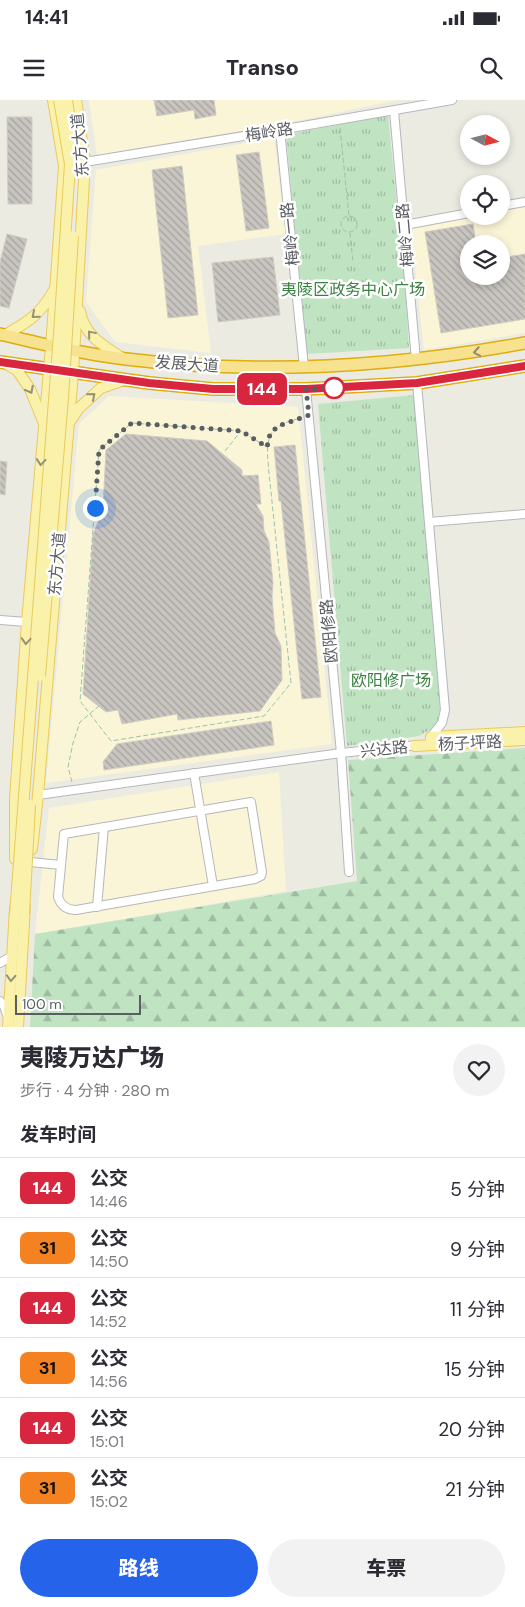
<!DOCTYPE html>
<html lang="zh">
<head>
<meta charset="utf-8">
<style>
  :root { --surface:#fff; --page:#f2f2f3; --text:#2b2b33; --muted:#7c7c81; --line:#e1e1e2; --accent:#2563eb }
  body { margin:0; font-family:"DM Sans","Noto Sans SC",sans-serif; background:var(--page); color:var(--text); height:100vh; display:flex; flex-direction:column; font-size:19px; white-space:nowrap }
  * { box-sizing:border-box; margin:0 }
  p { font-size:16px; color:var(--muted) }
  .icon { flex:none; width:28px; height:28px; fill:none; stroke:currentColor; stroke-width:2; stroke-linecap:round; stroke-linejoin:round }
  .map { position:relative; height:927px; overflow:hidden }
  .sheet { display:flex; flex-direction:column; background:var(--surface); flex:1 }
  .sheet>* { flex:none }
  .badge { padding:0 10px; border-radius:8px; font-size:18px; line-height:32px }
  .needle { width:32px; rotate:97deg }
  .buttons { position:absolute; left:460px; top:15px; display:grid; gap:10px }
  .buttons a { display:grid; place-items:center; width:50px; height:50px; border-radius:50%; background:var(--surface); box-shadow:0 2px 8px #0003; font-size:25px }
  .scale { position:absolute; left:15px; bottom:12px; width:126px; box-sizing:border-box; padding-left:5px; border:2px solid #5a5d62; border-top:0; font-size:14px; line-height:18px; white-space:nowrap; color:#5a5d62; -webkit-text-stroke:4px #fff; paint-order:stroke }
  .you { position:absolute; width:25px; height:25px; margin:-12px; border:4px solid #fff; border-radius:50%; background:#1a73e8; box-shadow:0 0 0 8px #1a73e833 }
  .map>.badge { position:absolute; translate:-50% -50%; box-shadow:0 0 0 2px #fff }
  h2 { padding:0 20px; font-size:19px; line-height:45px }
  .round { display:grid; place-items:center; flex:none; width:52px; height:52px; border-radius:26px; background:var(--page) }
  .summary { display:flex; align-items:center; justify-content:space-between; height:85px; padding:0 20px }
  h1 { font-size:24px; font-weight:800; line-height:38px }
  .cta { display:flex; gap:10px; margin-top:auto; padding:10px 20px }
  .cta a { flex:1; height:58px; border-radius:30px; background:var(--accent); color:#fff; font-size:20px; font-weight:800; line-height:58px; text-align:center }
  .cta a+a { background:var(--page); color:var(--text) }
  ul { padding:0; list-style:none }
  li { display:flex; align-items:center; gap:15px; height:60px; padding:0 20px; border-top:1px solid var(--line) }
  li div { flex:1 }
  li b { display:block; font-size:19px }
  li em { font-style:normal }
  li .badge { min-width:55px; font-weight:700; text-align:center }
  .status { display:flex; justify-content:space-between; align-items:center; height:35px; padding:0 25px; background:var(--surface); direction:ltr }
  .status svg { height:14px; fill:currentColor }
  header { display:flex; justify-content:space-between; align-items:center; height:65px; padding:0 20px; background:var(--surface); font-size:22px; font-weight:800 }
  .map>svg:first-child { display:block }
  .commercial { fill:#fbf5d8; fill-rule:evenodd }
  .forest { fill:url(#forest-firs) }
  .park { fill:url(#park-tufts) }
  .building { fill:url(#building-back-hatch); stroke:#d0cdc1 }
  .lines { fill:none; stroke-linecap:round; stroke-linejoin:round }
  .minor-casing { stroke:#b5b7bc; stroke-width:10 }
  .major-casing { stroke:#e8ca5f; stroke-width:12 }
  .highway-casing { stroke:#e0ac0e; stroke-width:14 }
  .path { stroke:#9ac3a8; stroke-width:1; stroke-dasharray:5 2.5; stroke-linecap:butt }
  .minor { stroke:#fff; stroke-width:8 }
  .major { stroke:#faf2aa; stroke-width:10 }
  .highway { stroke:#f6e28f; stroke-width:11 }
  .major-bridge-casing { stroke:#e8ca5f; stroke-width:12; stroke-linecap:butt }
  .major-bridge { stroke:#faf2aa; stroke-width:10 }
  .oneway { stroke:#92917b }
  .oneway2 { stroke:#918c72 }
  .line-casing { stroke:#fff; stroke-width:11 }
  .line { stroke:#d7263d; stroke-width:8 }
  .walk { stroke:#5a5d62; stroke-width:5; stroke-dasharray:0 9 }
  .stop-dot { fill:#fff; stroke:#d7263d; stroke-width:2.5 }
  .labels { text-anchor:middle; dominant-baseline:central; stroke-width:5; stroke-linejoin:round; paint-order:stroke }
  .street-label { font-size:16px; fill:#5a5d62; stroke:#fff }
  .park-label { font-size:16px; fill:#3a8142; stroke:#fff }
</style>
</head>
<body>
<div class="status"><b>14:41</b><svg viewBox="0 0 49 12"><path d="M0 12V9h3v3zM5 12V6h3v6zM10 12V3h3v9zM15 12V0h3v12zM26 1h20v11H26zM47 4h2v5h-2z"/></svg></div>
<header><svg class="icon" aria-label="menu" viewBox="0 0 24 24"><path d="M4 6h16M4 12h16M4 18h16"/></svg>Transo<svg class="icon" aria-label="search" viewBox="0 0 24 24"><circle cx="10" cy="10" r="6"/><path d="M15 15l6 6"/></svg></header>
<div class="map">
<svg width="525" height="927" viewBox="0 0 525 927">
  <defs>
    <pattern id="forest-firs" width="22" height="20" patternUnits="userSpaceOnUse" patternTransform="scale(1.25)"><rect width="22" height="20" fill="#c0e3c2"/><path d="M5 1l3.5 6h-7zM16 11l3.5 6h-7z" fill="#9fbba1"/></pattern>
    <pattern id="park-tufts" width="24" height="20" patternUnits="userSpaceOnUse" patternTransform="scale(1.25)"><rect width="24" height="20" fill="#c0e3c2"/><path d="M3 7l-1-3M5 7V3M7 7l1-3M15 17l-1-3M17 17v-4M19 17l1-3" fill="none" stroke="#9fbba1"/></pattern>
    <pattern id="building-back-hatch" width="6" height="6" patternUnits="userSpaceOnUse" patternTransform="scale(1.25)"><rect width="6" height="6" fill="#c8c4bf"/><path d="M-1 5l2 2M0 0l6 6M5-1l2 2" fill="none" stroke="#a5a29f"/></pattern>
  </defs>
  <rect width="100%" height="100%" fill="#ecebe2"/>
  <g class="commercial">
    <polygon points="89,0 398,0 253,30 97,55"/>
    <polygon points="274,38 286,134 198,146 211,253 115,242 86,202 96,70"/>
    <path d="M525 107V233L424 250 411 129 477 116H501V112ZM469 144H501V176H469Z"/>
    <polygon points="109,296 298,307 332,644 46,683 79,324"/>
    <polygon points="279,672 286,791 35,834 49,708"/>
  </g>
  <polygon class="forest" points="525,648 525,927 30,927 35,834 357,781 348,660"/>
  <g class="park">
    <polygon points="388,15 405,186 409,248 307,254 286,35"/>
    <polygon points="414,295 442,611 435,627 419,636 347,646 318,304"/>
  </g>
  <g class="building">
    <polygon points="154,0 214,0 216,15 195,19 194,10 157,16"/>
    <polygon points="7,17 32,17 32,104 8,104"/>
    <polygon points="259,52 269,128 246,131 236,55"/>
    <polygon points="182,66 198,215 168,218 152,70"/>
    <polygon points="473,124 476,144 469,144 469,176 501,176 501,158 525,154 525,219 441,233 425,132"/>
    <polygon points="7,134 27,139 9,208 0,206 0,162"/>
    <polygon points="273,157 280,215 218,222 212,163"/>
    <polygon points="126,334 207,341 242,370 242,376 258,375 261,404 256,404 263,416 264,431 269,442 273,483 272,497 275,533 281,546 282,580 260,611 178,620 177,614 122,624 118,610 106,612 83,594 93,435 103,408 106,350"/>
    <polygon points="295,345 321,597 302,599 281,401 279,401 274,347"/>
    <polygon points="0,361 7,362 5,395 0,394"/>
    <polygon points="271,621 274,645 104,670 103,662 117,644"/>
  </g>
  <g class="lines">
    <defs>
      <g id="minor">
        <polyline points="394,11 416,260"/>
        <polyline points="280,30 304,267"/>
        <polyline points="85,62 280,30 452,0"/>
        <polyline points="501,106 525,102"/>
        <polyline points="405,125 469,113"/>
        <polyline points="417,283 445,610 442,623 430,638"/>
        <polyline points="306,289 341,653 349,772"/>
        <polyline points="429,422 525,414"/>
        <polyline points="0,520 27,522"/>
        <polyline points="194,673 213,786"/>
        <polyline points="38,695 341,653 418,645"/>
        <path d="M251 702 262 772 261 776 255 779 76 810C67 810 61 806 58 797L64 734Z"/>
        <polyline points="30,762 61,765"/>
        <polyline points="97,807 104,727"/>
        <polyline points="0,863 12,856"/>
        <polyline points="0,901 4,906 7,915"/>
      </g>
      <g id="major">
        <path d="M80 211C84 236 105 247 124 259"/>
        <path d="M5 235C28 222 41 214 54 190"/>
        <polyline points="6,264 17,270 30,289 43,321"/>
        <polyline points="69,323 79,308 101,288 124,280"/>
        <polyline points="431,637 525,632"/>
        <polyline points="415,646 525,640"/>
        <polyline points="32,749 38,695 73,273 85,62 76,0"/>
        <polyline points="15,759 15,699 27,522 51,247 64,66 53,0"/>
        <polyline points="8,927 15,808"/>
        <polyline points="18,927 25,806"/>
      </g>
      <g id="highway">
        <path d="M0 234C42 244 83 254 126 259 259 275 394 267 525 243"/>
        <polyline points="0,262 149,283 213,289 306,289 417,283 525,266"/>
      </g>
    </defs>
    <use href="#minor" class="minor-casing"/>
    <use href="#major" class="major-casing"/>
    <use href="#highway" class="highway-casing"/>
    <g class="path">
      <polyline points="340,28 349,116"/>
      <circle cx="349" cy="124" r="8"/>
      <polyline points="350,133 353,163"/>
      <path d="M267 347 241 331 132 323 99 350 80 601 111 641 264 616 291 583 269 373C268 358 263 335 279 326 285 322 294 320 301 318"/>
      <polyline points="225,351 241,331"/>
      <polyline points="72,682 68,667 73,643 80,622 99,606"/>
    </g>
    <use href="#minor" class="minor"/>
    <use href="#major" class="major"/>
    <use href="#highway" class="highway"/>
    <defs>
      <g id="major-bridge">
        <polyline points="67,0 76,60"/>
        <polyline points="40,576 63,298 73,136"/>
        <polyline points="24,814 30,705"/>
        <polyline points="15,815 59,234 70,64 59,0"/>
      </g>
    </defs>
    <use href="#major-bridge" class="major-bridge-casing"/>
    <use href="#major-bridge" class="major-bridge"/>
  </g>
  <defs><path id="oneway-chevron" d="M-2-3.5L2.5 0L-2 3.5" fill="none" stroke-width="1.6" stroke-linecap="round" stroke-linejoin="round" transform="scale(1.25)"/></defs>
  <g class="oneway">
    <use href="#oneway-chevron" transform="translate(35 215) rotate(139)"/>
    <use href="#oneway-chevron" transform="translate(91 234) rotate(-130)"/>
    <use href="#oneway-chevron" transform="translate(30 290) rotate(62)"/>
    <use href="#oneway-chevron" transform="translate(92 296) rotate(-41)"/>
    <use href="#oneway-chevron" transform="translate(41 362) rotate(95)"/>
    <use href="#oneway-chevron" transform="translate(26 541) rotate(94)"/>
    <use href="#oneway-chevron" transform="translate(11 878) rotate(93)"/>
  </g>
  <use class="oneway2" href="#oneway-chevron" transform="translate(477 252) rotate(170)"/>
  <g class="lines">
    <defs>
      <polyline id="line" points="0,262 149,283 213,289 306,289 417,283 525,266"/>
    </defs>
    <use href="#line" class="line-casing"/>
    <use href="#line" class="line"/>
    <polyline class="walk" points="95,408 99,350 132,323 241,331 267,347 270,334 278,326 309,315 306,289 334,288"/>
  </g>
  <circle class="stop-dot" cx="334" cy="288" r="10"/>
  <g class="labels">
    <g class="street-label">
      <text transform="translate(269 32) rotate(-9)">梅岭路</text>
      <text transform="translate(80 45) rotate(-95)">东方大道</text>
      <text transform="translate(290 134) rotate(-96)">梅岭一路</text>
      <text transform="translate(405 135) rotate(-95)">梅岭二路</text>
      <text transform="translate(187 264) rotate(4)">发展大道</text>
      <text transform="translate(57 464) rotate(-85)">东方大道</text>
      <text transform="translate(329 531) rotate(-95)">欧阳修路</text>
      <text transform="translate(470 643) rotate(-3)">杨子坪路</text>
      <text transform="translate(384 649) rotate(-6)">兴达路</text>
    </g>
    <g class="park-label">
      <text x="353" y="189">夷陵区政务中心广场</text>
      <text x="391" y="580">欧阳修广场</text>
    </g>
  </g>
</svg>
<div class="buttons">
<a><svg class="needle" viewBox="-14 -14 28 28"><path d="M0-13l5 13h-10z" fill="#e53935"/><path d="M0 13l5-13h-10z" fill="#7c7c81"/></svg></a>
<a><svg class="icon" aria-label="locate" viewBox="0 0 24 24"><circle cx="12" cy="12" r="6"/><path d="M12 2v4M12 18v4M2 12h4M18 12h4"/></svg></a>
<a><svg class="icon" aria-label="layers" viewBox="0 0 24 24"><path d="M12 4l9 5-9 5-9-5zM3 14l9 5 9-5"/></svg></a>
</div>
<div class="scale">100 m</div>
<div class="you" style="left:95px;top:408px"></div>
<b class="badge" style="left:262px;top:289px;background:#d7263d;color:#fff">144</b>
</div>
<section class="sheet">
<div class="summary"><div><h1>夷陵万达广场</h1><p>步行 · 4 分钟 · 280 m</p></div><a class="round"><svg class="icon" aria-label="heart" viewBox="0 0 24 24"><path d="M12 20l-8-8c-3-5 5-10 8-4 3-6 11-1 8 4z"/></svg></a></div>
<h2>发车时间</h2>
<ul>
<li><span class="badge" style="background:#d7263d;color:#fff">144</span><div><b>公交</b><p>14:46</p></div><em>5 分钟</em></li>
<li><span class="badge" style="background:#f58220;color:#111">31</span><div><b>公交</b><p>14:50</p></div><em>9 分钟</em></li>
<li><span class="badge" style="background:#d7263d;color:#fff">144</span><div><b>公交</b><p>14:52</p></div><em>11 分钟</em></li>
<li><span class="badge" style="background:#f58220;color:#111">31</span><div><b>公交</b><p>14:56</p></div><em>15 分钟</em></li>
<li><span class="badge" style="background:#d7263d;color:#fff">144</span><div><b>公交</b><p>15:01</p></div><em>20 分钟</em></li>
<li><span class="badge" style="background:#f58220;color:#111">31</span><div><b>公交</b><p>15:02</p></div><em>21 分钟</em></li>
</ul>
<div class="cta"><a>路线</a><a>车票</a></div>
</section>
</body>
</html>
